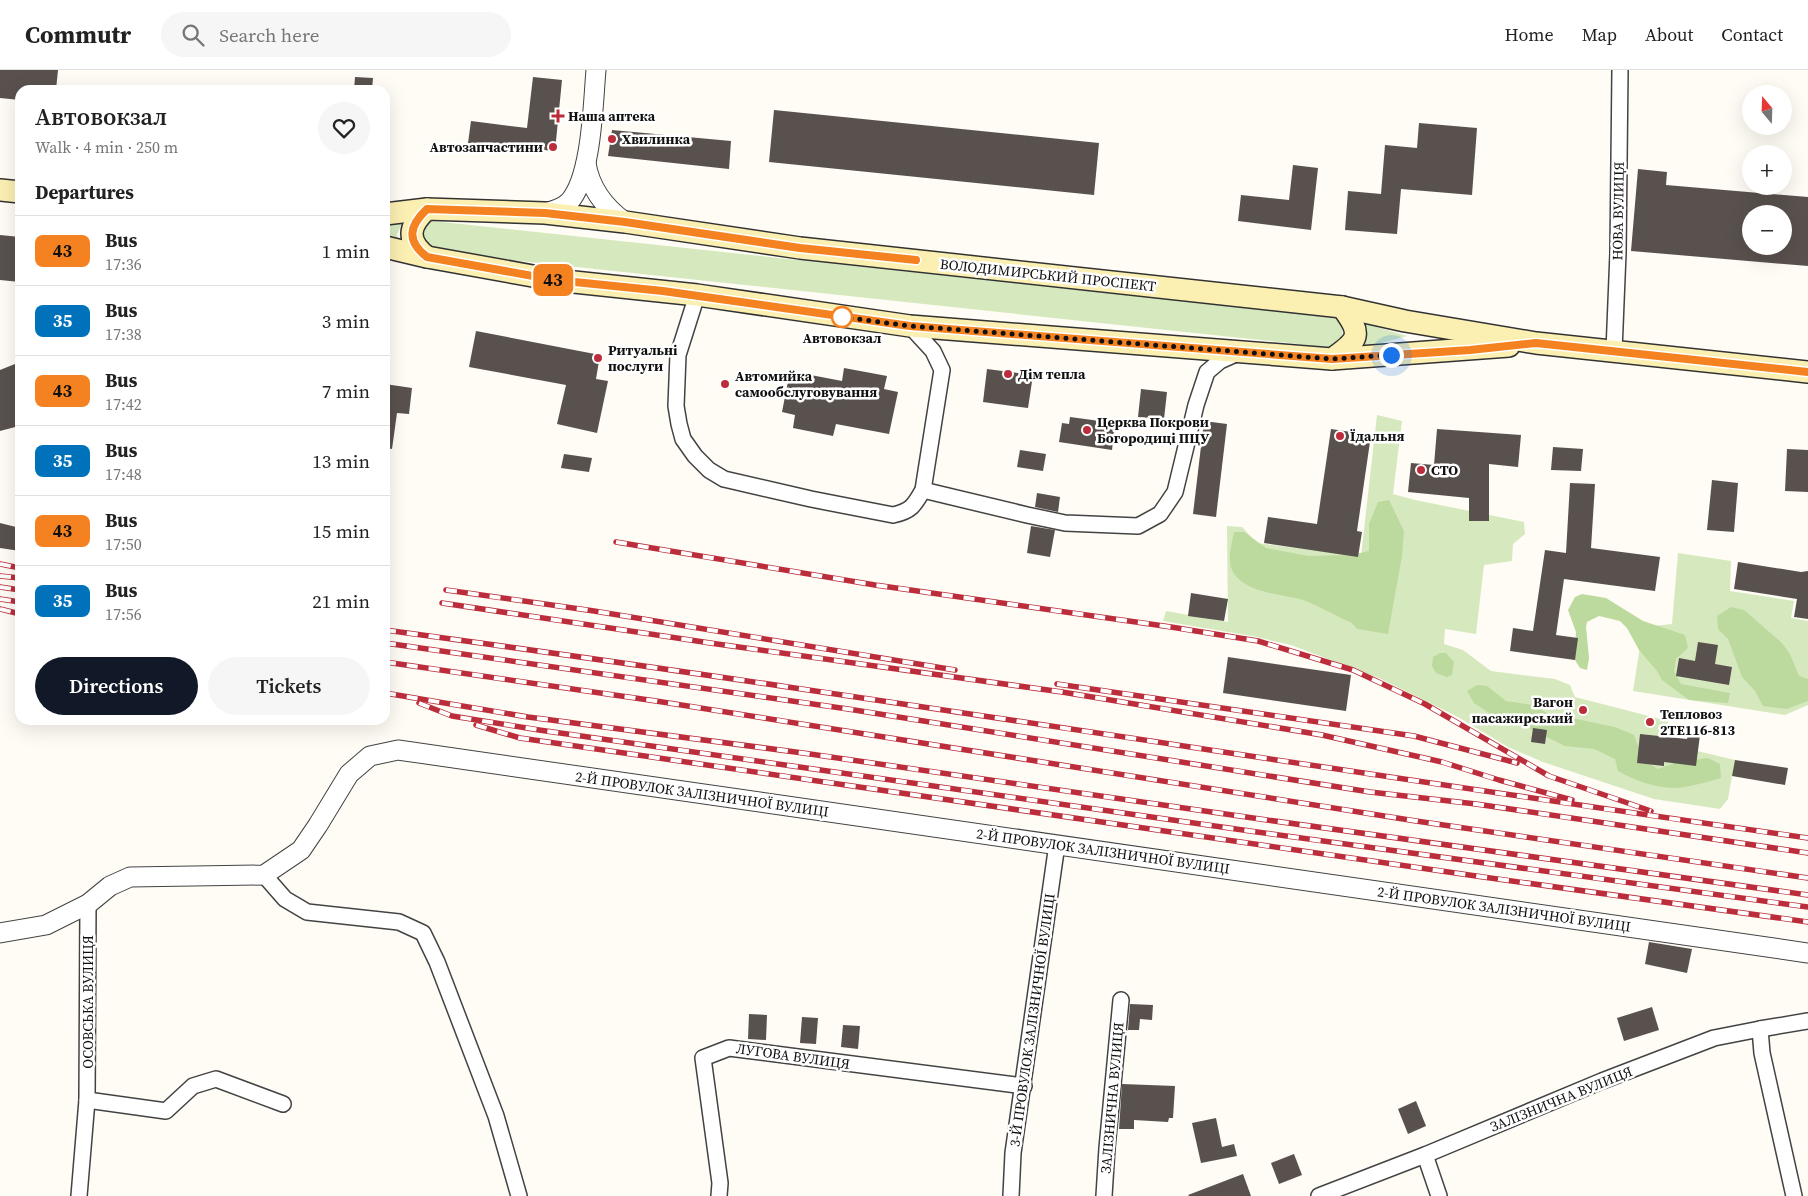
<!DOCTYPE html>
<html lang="en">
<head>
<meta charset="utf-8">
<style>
  :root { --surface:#fff; --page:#f6f6f6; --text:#222; --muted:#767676; --line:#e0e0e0; --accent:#111827 }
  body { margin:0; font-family:"Source Serif 4",serif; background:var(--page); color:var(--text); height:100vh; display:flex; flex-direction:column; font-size:19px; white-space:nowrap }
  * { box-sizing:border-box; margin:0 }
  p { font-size:16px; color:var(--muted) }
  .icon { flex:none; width:28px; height:28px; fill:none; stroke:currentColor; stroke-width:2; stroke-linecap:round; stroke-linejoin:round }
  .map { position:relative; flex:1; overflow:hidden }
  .side { position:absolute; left:15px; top:15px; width:375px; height:640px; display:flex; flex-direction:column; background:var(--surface); border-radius:15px; box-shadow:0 5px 20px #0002 }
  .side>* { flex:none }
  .badge { padding:0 10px; border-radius:8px; font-size:18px; line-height:32px }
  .needle { width:32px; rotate:341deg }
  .fabs { position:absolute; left:1742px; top:15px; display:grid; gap:10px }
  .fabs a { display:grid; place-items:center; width:50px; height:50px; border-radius:50%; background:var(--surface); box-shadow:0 5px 20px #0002; font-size:25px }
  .you { position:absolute; width:25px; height:25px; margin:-12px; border:4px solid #fff; border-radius:50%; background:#1a73e8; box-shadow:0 0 0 8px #1a73e833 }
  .map>.badge { position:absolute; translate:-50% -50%; box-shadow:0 0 0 2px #fff }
  h2 { padding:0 20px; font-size:19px; line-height:45px }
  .round { display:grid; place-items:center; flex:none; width:52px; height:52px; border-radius:26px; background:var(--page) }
  .headline { display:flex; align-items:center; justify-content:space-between; height:85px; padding:0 20px }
  h1 { font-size:24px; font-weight:600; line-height:38px }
  .action { display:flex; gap:10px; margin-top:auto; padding:10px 20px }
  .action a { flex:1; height:58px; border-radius:30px; background:var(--accent); color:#fff; font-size:20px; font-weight:600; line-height:58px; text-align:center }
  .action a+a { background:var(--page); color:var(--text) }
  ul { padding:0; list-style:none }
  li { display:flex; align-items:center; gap:15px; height:70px; padding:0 20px; border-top:1px solid var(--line) }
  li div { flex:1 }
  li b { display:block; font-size:19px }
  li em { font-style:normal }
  li .badge { min-width:55px; font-weight:700; text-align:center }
  header { display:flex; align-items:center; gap:30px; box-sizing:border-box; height:70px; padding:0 25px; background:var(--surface); border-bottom:1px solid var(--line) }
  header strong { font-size:24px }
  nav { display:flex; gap:28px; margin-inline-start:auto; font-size:18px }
  .search { width:350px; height:45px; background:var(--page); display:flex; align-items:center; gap:12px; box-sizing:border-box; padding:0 18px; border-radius:28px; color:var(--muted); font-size:19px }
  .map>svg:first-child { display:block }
  .green { fill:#d6e9be }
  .forest { fill:#bcd99e }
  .building { fill:#59514d; fill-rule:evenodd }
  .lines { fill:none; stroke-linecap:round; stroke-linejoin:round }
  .minor-casing { stroke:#434343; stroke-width:18 }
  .tertiary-casing { stroke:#434343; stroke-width:21 }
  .secondary-casing { stroke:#323232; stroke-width:24 }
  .minor { stroke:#fff; stroke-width:15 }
  .tertiary { stroke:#fff; stroke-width:19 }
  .secondary { stroke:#fbefb2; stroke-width:21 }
  .rail-casing { stroke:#bc2d3c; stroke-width:5.5 }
  .rail { stroke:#fff; stroke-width:4; stroke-dasharray:11; stroke-linecap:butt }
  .line-casing { stroke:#fff; stroke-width:11 }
  .line { stroke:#f58220; stroke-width:8 }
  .walk { stroke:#101010; stroke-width:5; stroke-dasharray:0 9 }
  .poi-dot { fill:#bc2d3c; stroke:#fff; stroke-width:2 }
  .stop-dot { fill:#fff; stroke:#f58220; stroke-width:2.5 }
  .labels { text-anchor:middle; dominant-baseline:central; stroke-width:5; stroke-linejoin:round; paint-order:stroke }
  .poi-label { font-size:14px; font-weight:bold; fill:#101010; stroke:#fff; text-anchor:start }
  .street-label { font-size:14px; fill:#101010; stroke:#fff }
  .stop-label { font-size:14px; font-weight:bold; fill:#101010; stroke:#fff }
</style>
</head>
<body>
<header>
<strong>Commutr</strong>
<div class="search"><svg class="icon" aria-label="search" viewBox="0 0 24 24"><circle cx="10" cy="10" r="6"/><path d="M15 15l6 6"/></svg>Search here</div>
<nav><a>Home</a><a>Map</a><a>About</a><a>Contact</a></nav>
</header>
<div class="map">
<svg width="1808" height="1126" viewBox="0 0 1808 1126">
  <rect width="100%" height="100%" fill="#fefcf4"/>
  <g class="green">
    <polygon points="403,151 397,164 398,176 385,172 385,152"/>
    <path d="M433 151 1332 247C1349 255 1344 277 1326 277L427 181 420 161 427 153Z"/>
    <polygon points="1363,253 1407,266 1360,279"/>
    <polygon points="1377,345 1402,351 1393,424 1415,430 1524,452 1525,464 1513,474 1512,491 1484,495 1476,564 1445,559 1444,574 1463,580 1491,601 1555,609 1570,615 1575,627 1668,651 1668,674 1735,690 1728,729 1720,739 1654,729 1543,692 1508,677 1458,647 1381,609 1291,575 1252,566 1163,551 1166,541 1228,552 1227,456 1242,457 1257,473 1361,486"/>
    <polygon points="1678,483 1731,491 1730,521 1794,531 1791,548 1808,551 1808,635 1785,645 1633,621 1643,557 1672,554"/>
  </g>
  <g class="forest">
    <path d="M1389 430 1404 461 1402 486 1388 564 1357 559 1352 553C1336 546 1321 537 1306 531 1285 524 1243 524 1232 500 1227 489 1232 473 1234 462H1244L1266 478 1308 486 1352 485 1369 481V454L1378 432Z"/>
    <polygon points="1582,524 1606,528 1643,551 1685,565 1688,578 1676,589 1674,601 1681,614 1730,623 1728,633 1689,630 1662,610 1657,601 1639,580 1627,558 1620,551 1599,546 1587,552 1586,557 1589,588 1587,600 1580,598 1575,590 1576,562 1568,540 1575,527"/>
    <polygon points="1731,537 1744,540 1782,573 1790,584 1799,606 1808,609 1808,631 1787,639 1763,636 1755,621 1742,607 1728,569 1718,559 1717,546"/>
    <polygon points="1440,583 1446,583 1454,592 1452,605 1447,607 1436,603 1432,596 1433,587"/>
    <path d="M1477 615 1487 616 1506 631 1533 635 1547 643 1615 657 1634 665 1643 690 1658 699 1675 693 1700 689 1708 688 1720 694 1721 708C1711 711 1700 714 1690 716 1666 722 1639 713 1618 701L1615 689 1594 679 1565 676 1518 653 1506 654 1474 633 1467 621Z"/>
  </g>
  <g class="building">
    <polygon points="0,0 58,0 56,20 20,20 20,30 0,28"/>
    <polygon points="355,7 373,8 372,20 354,20"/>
    <polygon points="533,7 562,10 555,81 468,73 471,51 527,58"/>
    <polygon points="774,40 1099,73 1094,125 769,92"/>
    <polygon points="1419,53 1477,58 1472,125 1401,119 1397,164 1345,160 1348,121 1381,124 1385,75 1417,78"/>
    <polygon points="612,60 731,71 729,99 608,86"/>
    <polygon points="1293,95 1318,98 1311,160 1238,151 1241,125 1289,130"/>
    <path d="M1638 99 1667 102 1666 115 1808 127V196L1631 181ZM1751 144H1784V176H1751Z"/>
    <polygon points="0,165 20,167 20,212 0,210"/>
    <polygon points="476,261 600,285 596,309 608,311 597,363 557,354 566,315 469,297"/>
    <polygon points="20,292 20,349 17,350 19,356 0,361 0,300"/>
    <polygon points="844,298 887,306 884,319 898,322 889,364 836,354 833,366 793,358 795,345 782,342 790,301 842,311"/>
    <polygon points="987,299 1033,305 1028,338 983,332"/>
    <polygon points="385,314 412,318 409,344 397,343 392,379 385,378"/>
    <polygon points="1141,319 1167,322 1164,349 1138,347"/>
    <polygon points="1070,347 1115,353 1112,380 1059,372 1062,353 1069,354"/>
    <polygon points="1204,351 1227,354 1216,447 1193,444"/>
    <polygon points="1331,359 1371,365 1357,461 1362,462 1358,487 1264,473 1268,447 1317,454"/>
    <polygon points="1437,359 1521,365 1518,397 1489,394 1489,451 1469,451 1469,428 1408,422 1411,393 1434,395"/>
    <polygon points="1553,377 1583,379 1581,401 1551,400"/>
    <polygon points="1787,379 1808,380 1808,422 1785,421"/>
    <polygon points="1020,380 1046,384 1043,401 1017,397"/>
    <polygon points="564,384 592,388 589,402 561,398"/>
    <polygon points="1712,410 1738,413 1734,462 1707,460"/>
    <polygon points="1570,413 1595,414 1591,478 1660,487 1655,521 1564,509 1556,565 1578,568 1575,590 1510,581 1513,558 1533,561 1545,480 1566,483"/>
    <polygon points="1037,423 1060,427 1058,442 1035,437"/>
    <polygon points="0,453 20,458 20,481 0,478"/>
    <polygon points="1031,456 1055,460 1050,487 1027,483"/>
    <polygon points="1738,492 1801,502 1808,501 1808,549 1794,547 1797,529 1734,519"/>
    <polygon points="1191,523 1228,529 1224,551 1188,546"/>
    <polygon points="1698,572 1718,575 1715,594 1732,597 1729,615 1676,606 1679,588 1695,591"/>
    <polygon points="1228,587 1351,605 1346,641 1223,623"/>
    <polygon points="1533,658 1547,660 1545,674 1531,672"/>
    <polygon points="1688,663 1700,665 1696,696 1664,692 1664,696 1637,693 1640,664 1687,669"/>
    <polygon points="1735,690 1788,698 1785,715 1732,706"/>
    <polygon points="1649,872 1692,879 1687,903 1645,894"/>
    <polygon points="1130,934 1153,935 1152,950 1140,949 1139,960 1128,960"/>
    <polygon points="1652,937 1659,960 1624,971 1617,948"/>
    <polygon points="749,944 767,945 766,970 748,969"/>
    <polygon points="802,947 818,948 816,974 800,973"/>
    <polygon points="843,955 860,956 858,979 841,977"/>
    <polygon points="1122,1014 1175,1016 1173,1048 1169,1048 1168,1052 1134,1050 1134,1059 1119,1059"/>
    <polygon points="1416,1031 1426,1056 1408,1064 1398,1039"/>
    <polygon points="1216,1048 1222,1077 1234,1074 1237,1086 1201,1093 1192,1053"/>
    <polygon points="1294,1084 1302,1105 1279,1114 1271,1093"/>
    <polygon points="1243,1104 1251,1126 1189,1126 1188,1125"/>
  </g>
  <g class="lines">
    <defs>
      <g id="minor">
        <path d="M697 225 678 285 676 336 679 354 683 369 695 386 709 400 724 409 811 429 893 445C911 441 914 436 923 420L942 300 933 281 910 256"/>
        <polyline points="1614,281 1618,183 1620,0"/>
        <polyline points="923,420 1027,445 1065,453 1138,456 1160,444 1175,422 1196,335 1207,302 1220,291 1238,283"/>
        <polyline points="264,805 285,829 307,842 399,852 423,863 437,892 496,1046 519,1126"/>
        <polyline points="1760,959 1762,983 1794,1126"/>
        <polyline points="87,1030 166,1041 193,1016 216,1009 283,1034"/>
        <polyline points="1425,1085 1439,1126"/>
        <polyline points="79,1126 87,1030 88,834"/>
        <polyline points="719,1126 720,1113 703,988 729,978 1024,1016"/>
        <polyline points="1011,1126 1013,1083 1057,774"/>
        <polyline points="1104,1126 1107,1078 1121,930"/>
        <polyline points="1319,1126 1425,1085 1602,1011 1714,968 1760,959 1808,951"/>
      </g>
      <g id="tertiary">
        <path d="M586 93C590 119 604 137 625 152"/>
        <path d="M545 143C553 141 563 138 569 132 592 107 593 33 596 0"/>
        <polyline points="0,863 46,855 88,834 110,816 130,807 264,805 301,780 318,755 349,704 370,686 398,680 1808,883"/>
      </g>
      <g id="secondary">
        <polyline points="0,120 20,122"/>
        <polyline points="385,144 427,139"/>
        <path d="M385 177 427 187 555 210 697 225 910 256 1332 289C1359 270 1363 265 1342 237"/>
        <path d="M427 187C406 171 408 156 427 139L545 143 625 152 800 178 1342 237 1405 251 1536 273 1808 302"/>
        <polyline points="1332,289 1509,276"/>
      </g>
    </defs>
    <use href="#minor" class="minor-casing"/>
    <use href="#tertiary" class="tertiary-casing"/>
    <use href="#secondary" class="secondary-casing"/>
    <use href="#minor" class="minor"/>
    <use href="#tertiary" class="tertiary"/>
    <use href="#secondary" class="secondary"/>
    <defs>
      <g id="rail">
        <polyline points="616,472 875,515 1171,557 1258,571 1353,600 1425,634 1549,706 1651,741"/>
        <polyline points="0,494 20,498"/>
        <polyline points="0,506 20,508"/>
        <polyline points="0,517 20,520"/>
        <polyline points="446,520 594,541 955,600"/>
        <polyline points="0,529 20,532"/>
        <polyline points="442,533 717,574 1062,622 1322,665 1442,692 1499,710 1572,730"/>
        <polyline points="0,539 20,544"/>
        <path d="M385 560C860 624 1333 701 1808 768"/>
        <polyline points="385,573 848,639 1370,722 1476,734 1808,783"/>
        <polyline points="385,592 656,631 1416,751 1808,808"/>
        <polyline points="1057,614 1414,666 1517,693"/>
        <polyline points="385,623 528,647 803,683 1260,749 1808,825"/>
        <polyline points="419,633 452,646 539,660 1257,762 1808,837"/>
        <polyline points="476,655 520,668 1476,806 1808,852"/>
      </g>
    </defs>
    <use href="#rail" class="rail-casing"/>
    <use href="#rail" class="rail"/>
  </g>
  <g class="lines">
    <defs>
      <path id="line" d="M916 190 800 178 625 152 545 143 427 139C409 156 406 171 427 187L555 210 663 221 910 256 1332 289 1470 280 1536 273 1808 302"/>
    </defs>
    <use href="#line" class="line-casing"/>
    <use href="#line" class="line"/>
    <polyline class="walk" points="842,247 910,256 1332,289 1391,285"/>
  </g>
  <g class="poi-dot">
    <path d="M555.5 38.5h5v5h5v5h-5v5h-5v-5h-5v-5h5z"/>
    <circle cx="612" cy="69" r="5"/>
    <circle cx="553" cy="77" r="5"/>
    <circle cx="598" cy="288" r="5"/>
    <circle cx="1008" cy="304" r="5"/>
    <circle cx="725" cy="314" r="5"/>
    <circle cx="1087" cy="360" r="5"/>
    <circle cx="1340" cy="366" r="5"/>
    <circle cx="1421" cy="400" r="5"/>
    <circle cx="1583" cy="640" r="5"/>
    <circle cx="1650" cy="652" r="5"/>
  </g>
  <circle class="stop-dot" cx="842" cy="247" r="10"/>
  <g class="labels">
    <g class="poi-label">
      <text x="568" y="46">Наша аптека</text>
      <text x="622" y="69">Хвилинка</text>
      <text x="543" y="77" text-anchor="end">Автозапчастини</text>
      <text x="608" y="280">Ритуальні<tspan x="608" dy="16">послуги</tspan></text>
      <text x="1018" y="304">Дім тепла</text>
      <text x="735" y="306">Автомийка<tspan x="735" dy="16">самообслуговування</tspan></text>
      <text x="1097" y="352">Церква Покрови<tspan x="1097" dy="16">Богородиці ПЦУ</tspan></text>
      <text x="1350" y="366">Їдальня</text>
      <text x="1431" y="400">СТО</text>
      <text x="1573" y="632" text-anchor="end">Вагон<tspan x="1573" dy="16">пасажирський</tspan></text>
      <text x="1660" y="644">Тепловоз<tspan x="1660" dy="16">2ТЕ116-813</tspan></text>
    </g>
    <g class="street-label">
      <text transform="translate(1618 141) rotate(-89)">НОВА ВУЛИЦЯ</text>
      <text transform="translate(1048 205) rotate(6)">ВОЛОДИМИРСЬКИЙ ПРОСПЕКТ</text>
      <text transform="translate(702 724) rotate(8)">2-Й ПРОВУЛОК ЗАЛІЗНИЧНОЇ ВУЛИЦІ</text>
      <text transform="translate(1103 781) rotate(8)">2-Й ПРОВУЛОК ЗАЛІЗНИЧНОЇ ВУЛИЦІ</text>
      <text transform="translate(1504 839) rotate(8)">2-Й ПРОВУЛОК ЗАЛІЗНИЧНОЇ ВУЛИЦІ</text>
      <text transform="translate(88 932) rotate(-90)">ОСОВСЬКА ВУЛИЦЯ</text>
      <text transform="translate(1032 950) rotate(-82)">3-Й ПРОВУЛОК ЗАЛІЗНИЧНОЇ ВУЛИЦІ</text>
      <text transform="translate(793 986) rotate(8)">ЛУГОВА ВУЛИЦЯ</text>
      <text transform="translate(1112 1028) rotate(-85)">ЗАЛІЗНИЧНА ВУЛИЦЯ</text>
      <text transform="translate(1561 1029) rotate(-22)">ЗАЛІЗНИЧНА ВУЛИЦЯ</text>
    </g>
    <g class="stop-label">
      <text x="842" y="268">Автовокзал</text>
    </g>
  </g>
</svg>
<div class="fabs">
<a><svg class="needle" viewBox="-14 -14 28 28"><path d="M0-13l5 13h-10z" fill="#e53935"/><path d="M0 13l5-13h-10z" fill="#767676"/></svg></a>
<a>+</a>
<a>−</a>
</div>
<div class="you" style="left:1391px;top:285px"></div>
<b class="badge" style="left:553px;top:210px;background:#f58220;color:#111">43</b>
<section class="side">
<div class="headline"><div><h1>Автовокзал</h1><p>Walk · 4 min · 250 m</p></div><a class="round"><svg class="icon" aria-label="heart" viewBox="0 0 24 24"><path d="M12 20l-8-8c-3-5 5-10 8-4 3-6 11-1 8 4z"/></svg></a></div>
<h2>Departures</h2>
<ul>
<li><span class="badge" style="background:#f58220;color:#111">43</span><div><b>Bus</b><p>17:36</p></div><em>1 min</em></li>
<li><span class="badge" style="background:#0072bc;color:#fff">35</span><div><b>Bus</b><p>17:38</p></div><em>3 min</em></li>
<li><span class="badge" style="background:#f58220;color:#111">43</span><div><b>Bus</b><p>17:42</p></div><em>7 min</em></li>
<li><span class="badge" style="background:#0072bc;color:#fff">35</span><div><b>Bus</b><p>17:48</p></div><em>13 min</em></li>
<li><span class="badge" style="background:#f58220;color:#111">43</span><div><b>Bus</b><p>17:50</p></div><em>15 min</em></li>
<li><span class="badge" style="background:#0072bc;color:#fff">35</span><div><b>Bus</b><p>17:56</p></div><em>21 min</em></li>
</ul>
<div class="action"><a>Directions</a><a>Tickets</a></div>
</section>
</div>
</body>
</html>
